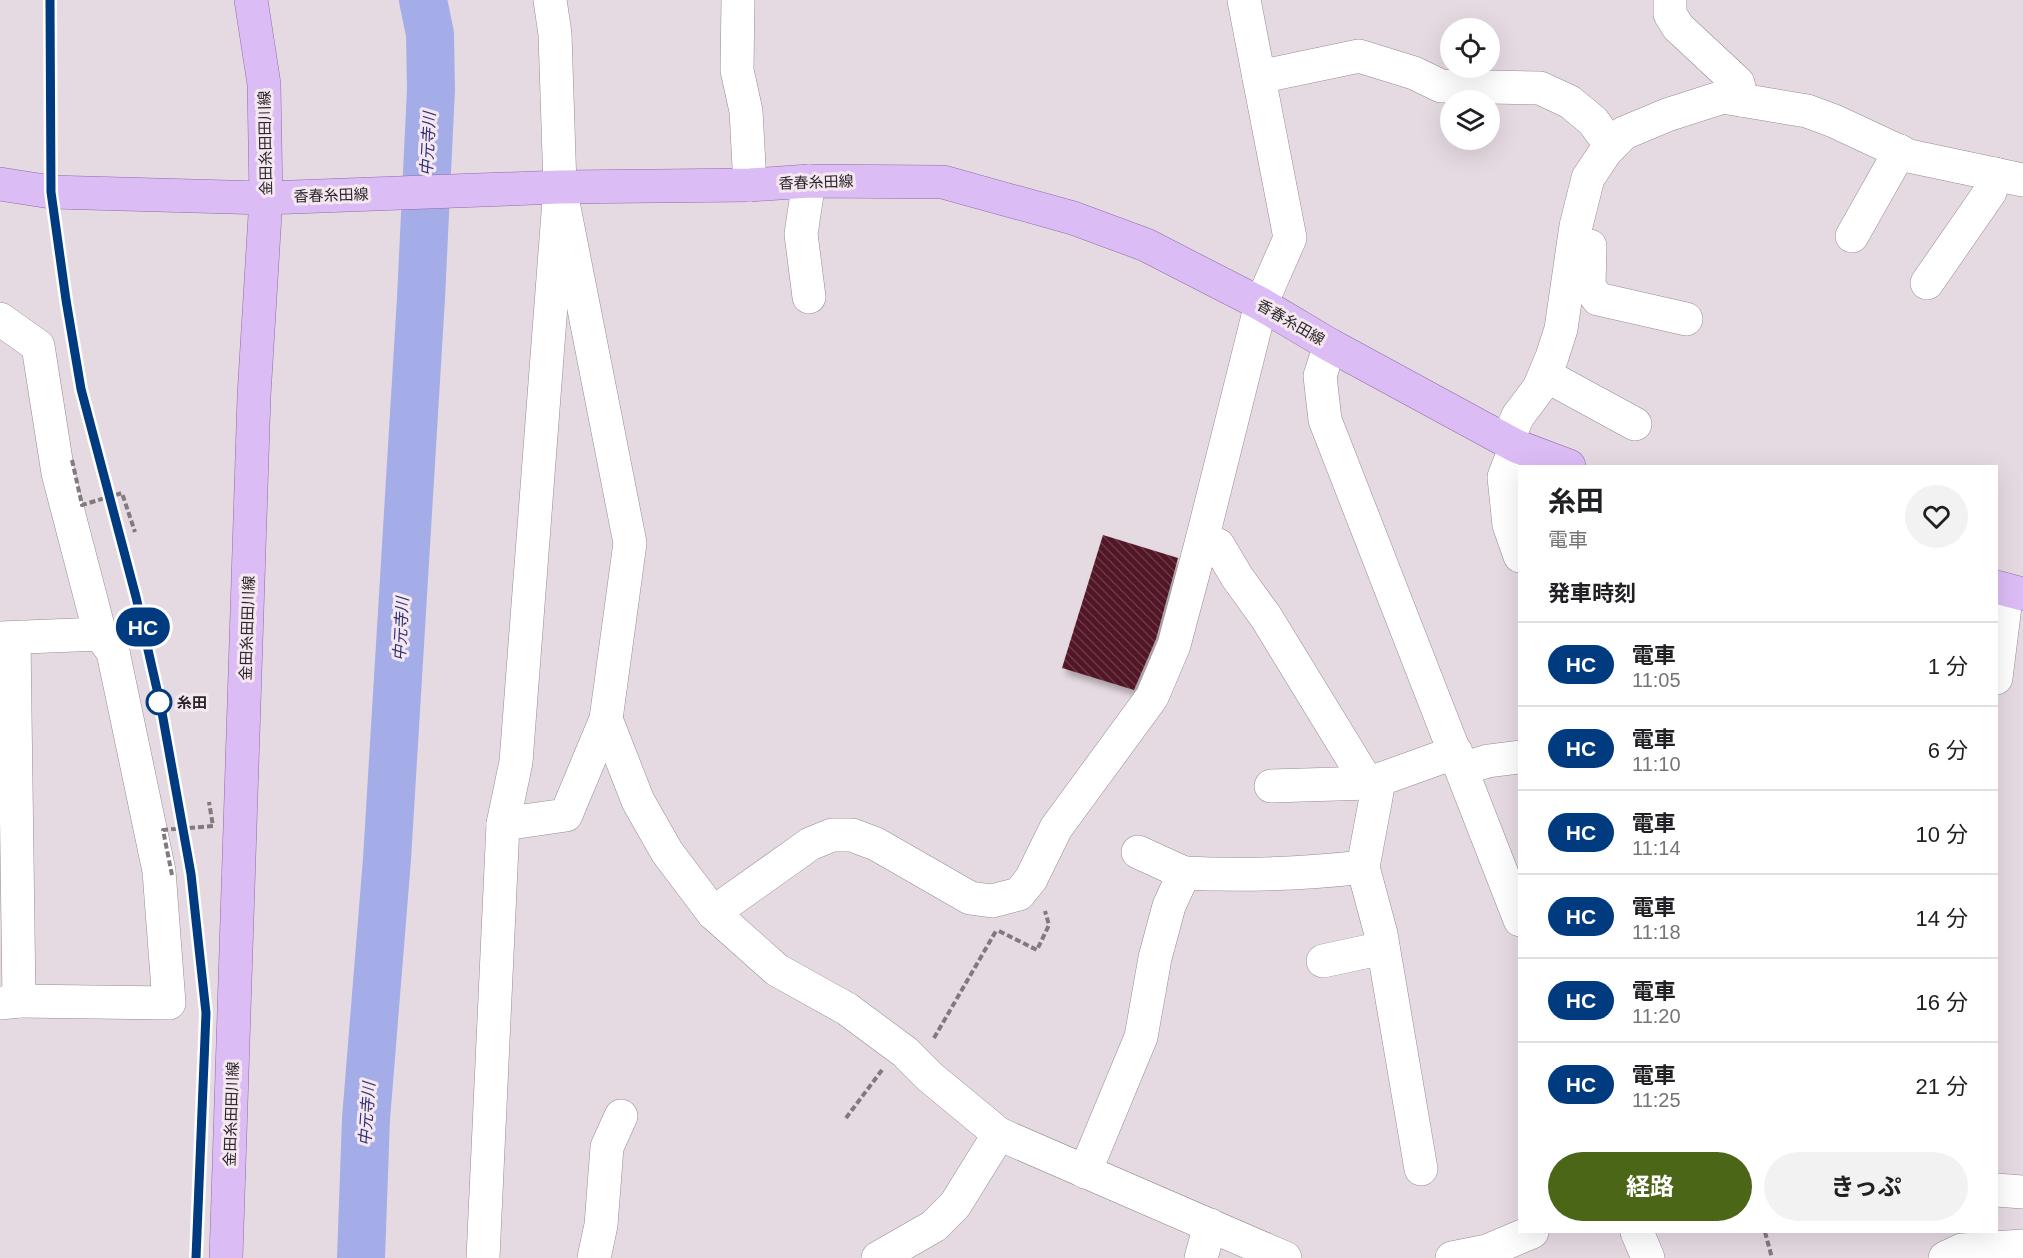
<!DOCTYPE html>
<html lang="ja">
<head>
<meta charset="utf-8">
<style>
  :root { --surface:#fff; --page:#f2f2f2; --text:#202124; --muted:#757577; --line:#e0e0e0; --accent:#4c6618 }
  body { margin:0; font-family:Helvetica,"Noto Sans JP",sans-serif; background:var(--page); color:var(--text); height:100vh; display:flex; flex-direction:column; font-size:22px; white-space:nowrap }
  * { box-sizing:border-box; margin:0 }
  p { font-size:20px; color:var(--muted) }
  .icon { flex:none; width:33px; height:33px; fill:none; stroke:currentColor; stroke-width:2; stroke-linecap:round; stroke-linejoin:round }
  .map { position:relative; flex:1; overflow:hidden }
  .sheet { position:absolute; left:1518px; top:465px; width:480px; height:768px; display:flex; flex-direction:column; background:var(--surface); border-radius:0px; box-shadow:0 6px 24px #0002 }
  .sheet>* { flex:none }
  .badge { padding:0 12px; border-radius:20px; font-size:21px; line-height:39px }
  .tools { position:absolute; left:1440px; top:18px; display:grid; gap:12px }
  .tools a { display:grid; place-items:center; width:60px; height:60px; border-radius:50%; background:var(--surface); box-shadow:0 6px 24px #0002; font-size:30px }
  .map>.badge { position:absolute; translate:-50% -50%; box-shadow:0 0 0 3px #fff }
  h2 { padding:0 30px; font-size:22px; line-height:54px }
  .round { display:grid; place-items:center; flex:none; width:63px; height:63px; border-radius:32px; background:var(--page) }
  .head { display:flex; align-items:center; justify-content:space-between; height:102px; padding:0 30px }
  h1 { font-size:28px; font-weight:700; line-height:45px }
  .cta { display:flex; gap:12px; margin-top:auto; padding:12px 30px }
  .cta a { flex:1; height:69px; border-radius:36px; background:var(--accent); color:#fff; font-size:24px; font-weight:700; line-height:69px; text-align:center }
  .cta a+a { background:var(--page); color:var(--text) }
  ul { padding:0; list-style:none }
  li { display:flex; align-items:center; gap:18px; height:84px; padding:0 30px; border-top:2px solid var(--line) }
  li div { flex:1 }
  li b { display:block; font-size:22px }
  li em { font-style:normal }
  li .badge { min-width:66px; font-weight:700; text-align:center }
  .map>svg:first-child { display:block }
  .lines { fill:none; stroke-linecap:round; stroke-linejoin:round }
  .river { stroke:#a5ade8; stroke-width:48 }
  .building { fill:url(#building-back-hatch); filter:url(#shadow) }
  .minor-casing { stroke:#968b92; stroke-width:34 }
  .major-casing { stroke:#8e6ba9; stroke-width:34 }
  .path { stroke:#81797e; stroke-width:4; stroke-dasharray:6 3; stroke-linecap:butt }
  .minor { stroke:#fff; stroke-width:33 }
  .major { stroke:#dcbcf5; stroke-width:33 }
  .rail-casing { stroke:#777075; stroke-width:7 }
  .rail { stroke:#f4e7ef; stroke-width:4.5; stroke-dasharray:14; stroke-linecap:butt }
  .path-bridge { stroke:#81797e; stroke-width:4; stroke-dasharray:6 3; stroke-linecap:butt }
  .line-casing { stroke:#fff; stroke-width:14 }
  .line { stroke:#003b80; stroke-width:9 }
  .stop-dot { fill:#fff; stroke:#003b80; stroke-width:3 }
  .labels { text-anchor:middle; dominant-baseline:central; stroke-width:6; stroke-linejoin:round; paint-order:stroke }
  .street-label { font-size:15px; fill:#292528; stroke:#f4e7ef }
  .stop-label { font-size:15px; font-weight:bold; fill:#292528; stroke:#f4e7ef; text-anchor:start }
  .water-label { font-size:16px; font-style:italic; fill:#303075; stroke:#f4e7ef }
</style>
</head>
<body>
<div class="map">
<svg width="2023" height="1258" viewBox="0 0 2023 1258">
  <defs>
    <pattern id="building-back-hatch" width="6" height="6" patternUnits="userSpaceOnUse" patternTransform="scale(1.5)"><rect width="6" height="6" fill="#521928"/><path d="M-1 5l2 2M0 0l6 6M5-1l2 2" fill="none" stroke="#683a46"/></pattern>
    <filter id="shadow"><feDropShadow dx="3.5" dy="6" stdDeviation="3" flood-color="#0004"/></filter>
  </defs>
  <rect width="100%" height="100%" fill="#e6dae2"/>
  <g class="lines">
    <polyline class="river" points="361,1258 366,1119 387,859 421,298 431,89 430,34 423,0"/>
  </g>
  <polygon class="building" points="1103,535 1178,558 1156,639 1134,690 1062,668"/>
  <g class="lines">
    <defs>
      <g id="minor">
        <polyline points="738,0 737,70 746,111 750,185"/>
        <polyline points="1244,0 1290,238 1261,304 1202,540 1218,545 1237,577 1266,617 1362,774 1377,792 1363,867 1381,934 1421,1169"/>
        <polyline points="1670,0 1670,14 1678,27 1738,83 1742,100"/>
        <polyline points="1259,77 1359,56 1414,73 1441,86 1540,88 1570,102 1593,121 1611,146"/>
        <polyline points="1852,236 1900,151"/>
        <polyline points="1590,246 1589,287 1598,299 1686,319"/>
        <polyline points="1927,283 1990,192 1995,174"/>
        <polyline points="809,297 801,234 809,181"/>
        <polyline points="0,319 38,346 58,473 100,634"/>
        <polyline points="1330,345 1320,376 1325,420 1520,920"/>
        <polyline points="1545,375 1635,424"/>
        <polyline points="1507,441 1518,416 1539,388 1552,357 1561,329 1576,226 1588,178 1606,151 1624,133 1667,115 1723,97 1807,111 1834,121 1909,156 2023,180"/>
        <polyline points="1516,446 1504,477 1509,525 1520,556"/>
        <polyline points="0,638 100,634 113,652 159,871 169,1003 19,1001"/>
        <polyline points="1996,678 2007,590"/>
        <polyline points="606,719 638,801 667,852 713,913 777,970 847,1009 905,1052 930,1077 999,1134 1285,1258"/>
        <polyline points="1462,769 1488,761 1520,757"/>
        <polyline points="1271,786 1370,783 1456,752"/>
        <polyline points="503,824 516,762 560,187 555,34 550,0"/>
        <polyline points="1138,852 1184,873"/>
        <polyline points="713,913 810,844 832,835 852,835 876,844 970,898 992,901 1019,894 1031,879 1056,828 1152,697 1174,645 1202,540"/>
        <polyline points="1323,961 1383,948"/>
        <polyline points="0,1003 19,1001 14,639"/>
        <path d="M1085 1172 1141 1037 1155 958 1169 906 1184 873C1245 876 1303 874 1363 867"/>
        <polyline points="1996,1190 2023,1192"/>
        <polyline points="1637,1232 1648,1258"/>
        <polyline points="483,1258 503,824 566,815 606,719 630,543 560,187"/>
        <polyline points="594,1258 601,1225 607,1147 621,1116"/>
        <polyline points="878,1258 934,1226 955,1205 999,1134"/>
        <polyline points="1201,1258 1210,1225"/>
        <polyline points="1452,1258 1487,1251 1532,1232"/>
        <polyline points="1945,1258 1962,1250 2023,1246"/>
      </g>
      <g id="major">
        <polyline points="0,184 51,192 266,198 560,187 750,185 809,181 943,182 1073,218 1146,245 1261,304 1330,345 1516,446 1569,466"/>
        <polyline points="1996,587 2023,594"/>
        <polyline points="226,1258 254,396 266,198 264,84 251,0"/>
      </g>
    </defs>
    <use href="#minor" class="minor-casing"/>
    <use href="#major" class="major-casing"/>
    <g class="path">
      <polyline points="999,931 1037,950 1049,925 1045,911"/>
      <polyline points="934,1038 996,931"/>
      <polyline points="846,1118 882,1070"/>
      <polyline points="1765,1232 1772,1258"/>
    </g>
    <use href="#minor" class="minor"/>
    <use href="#major" class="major"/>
    <defs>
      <polyline id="rail" points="50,0 51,192 66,300 81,389 136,597 161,707 191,874 206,1013 196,1258"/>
    </defs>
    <use href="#rail" class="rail-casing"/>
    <use href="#rail" class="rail"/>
    <g class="path-bridge">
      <polyline points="72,460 82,505 122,493 135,532"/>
      <polyline points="172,875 163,830 213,826 209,802"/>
    </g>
  </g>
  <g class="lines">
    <defs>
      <polyline id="line" points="50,0 51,192 66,300 81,389 136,597 161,707 191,874 206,1013 196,1258"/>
    </defs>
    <use href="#line" class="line-casing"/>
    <use href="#line" class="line"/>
  </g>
  <circle class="stop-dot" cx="159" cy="702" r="12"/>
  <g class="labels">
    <g class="street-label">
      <text transform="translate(265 143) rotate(-91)">金田糸田田川線</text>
      <text transform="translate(816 182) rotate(-2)">香春糸田線</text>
      <text transform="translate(331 195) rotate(-2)">香春糸田線</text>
      <text transform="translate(1291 322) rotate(30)">香春糸田線</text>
      <text transform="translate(247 628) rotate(-88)">金田糸田田川線</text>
      <text transform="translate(231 1114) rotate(-88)">金田糸田田川線</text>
    </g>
    <g class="stop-label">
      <text x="177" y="702">糸田</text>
    </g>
    <g class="water-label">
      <text transform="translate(428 144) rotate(-87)">中元寺川</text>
      <text transform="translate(401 629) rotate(-87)">中元寺川</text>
      <text transform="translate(367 1114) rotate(-86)">中元寺川</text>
    </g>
  </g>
</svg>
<div class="tools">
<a><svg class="icon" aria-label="locate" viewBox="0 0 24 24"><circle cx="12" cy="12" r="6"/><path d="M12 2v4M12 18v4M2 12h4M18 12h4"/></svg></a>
<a><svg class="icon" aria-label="layers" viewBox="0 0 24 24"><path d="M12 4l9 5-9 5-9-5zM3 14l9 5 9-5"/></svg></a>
</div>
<b class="badge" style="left:143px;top:627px;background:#003b80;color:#fff">HC</b>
<section class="sheet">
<div class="head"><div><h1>糸田</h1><p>電車</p></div><a class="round"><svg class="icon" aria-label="heart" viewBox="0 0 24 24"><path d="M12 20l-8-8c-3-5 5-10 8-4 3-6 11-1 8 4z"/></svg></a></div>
<h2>発車時刻</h2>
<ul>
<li><span class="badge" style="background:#003b80;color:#fff">HC</span><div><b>電車</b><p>11:05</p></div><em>1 分</em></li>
<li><span class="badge" style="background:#003b80;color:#fff">HC</span><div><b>電車</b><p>11:10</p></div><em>6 分</em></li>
<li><span class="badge" style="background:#003b80;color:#fff">HC</span><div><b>電車</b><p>11:14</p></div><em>10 分</em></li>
<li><span class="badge" style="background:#003b80;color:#fff">HC</span><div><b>電車</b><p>11:18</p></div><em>14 分</em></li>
<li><span class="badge" style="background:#003b80;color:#fff">HC</span><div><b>電車</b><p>11:20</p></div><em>16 分</em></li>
<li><span class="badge" style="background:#003b80;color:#fff">HC</span><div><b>電車</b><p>11:25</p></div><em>21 分</em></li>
</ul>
<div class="cta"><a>経路</a><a>きっぷ</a></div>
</section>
</div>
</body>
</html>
